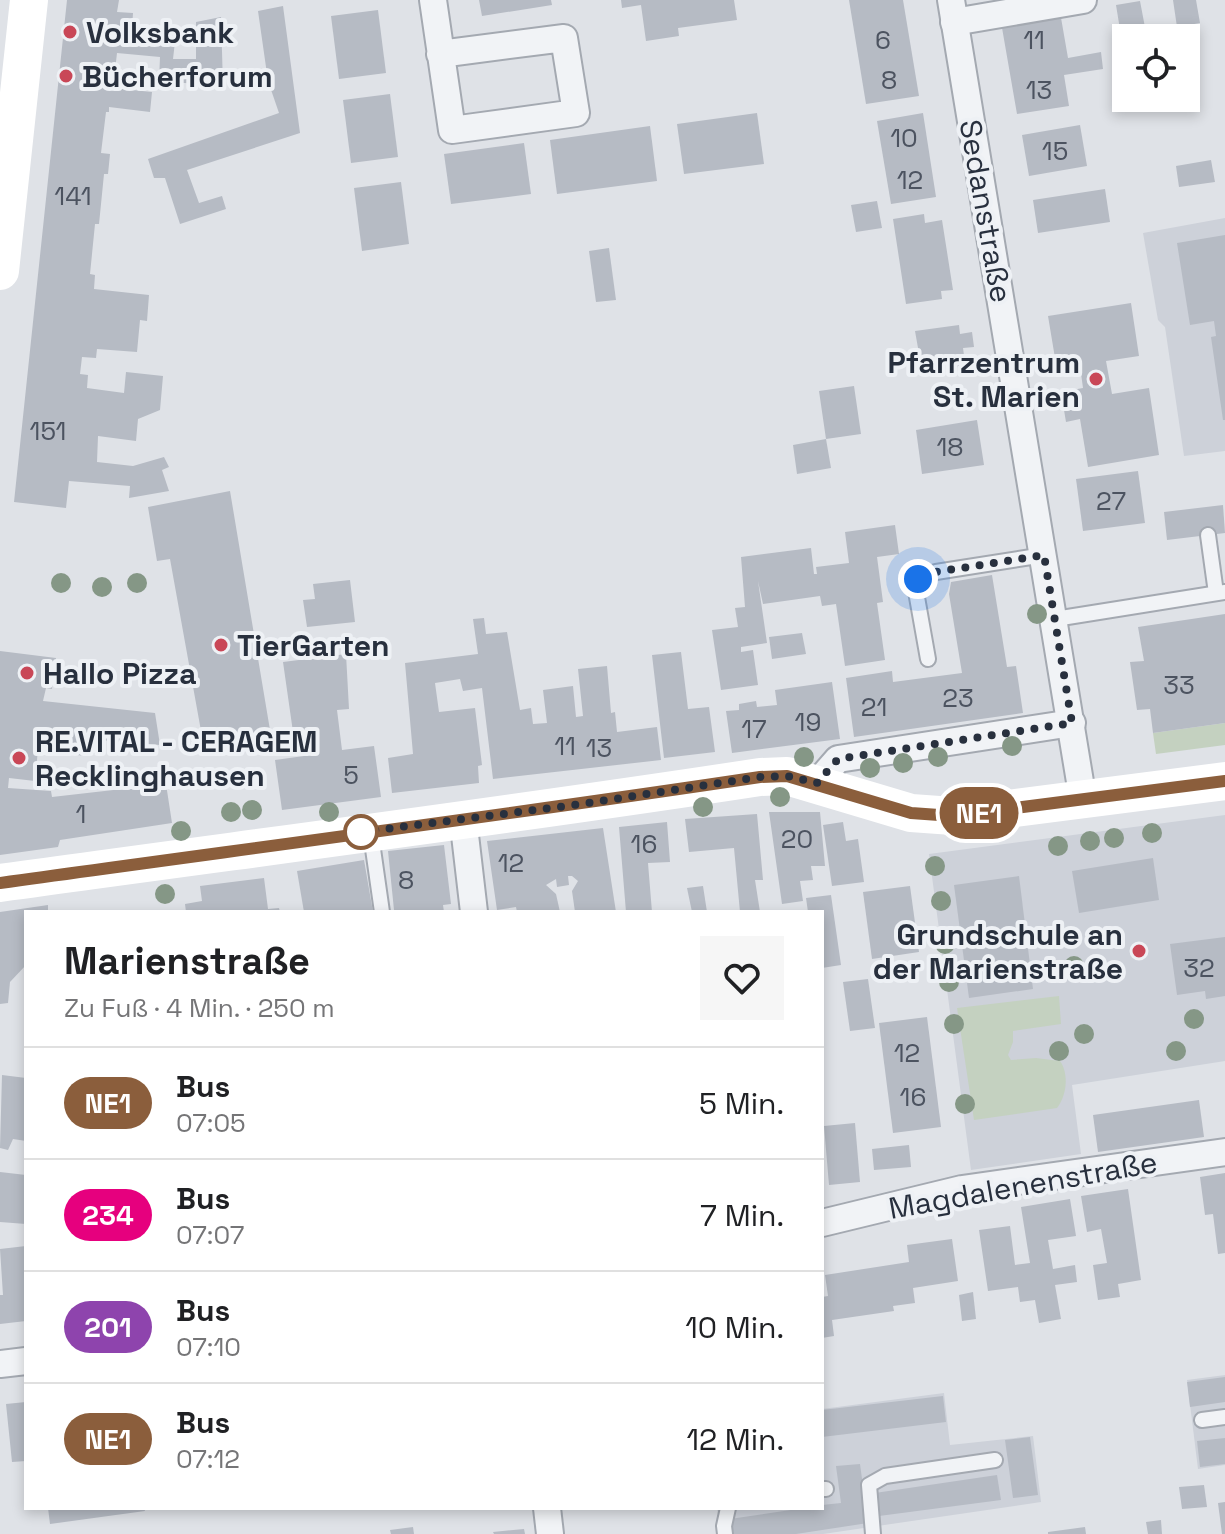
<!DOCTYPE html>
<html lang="de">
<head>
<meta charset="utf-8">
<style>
  :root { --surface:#fff; --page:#f6f6f6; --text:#202124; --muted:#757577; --line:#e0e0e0 }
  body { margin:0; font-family:"Space Grotesk",sans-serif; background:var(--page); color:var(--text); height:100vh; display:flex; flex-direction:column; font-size:30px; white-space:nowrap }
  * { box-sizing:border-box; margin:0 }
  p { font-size:26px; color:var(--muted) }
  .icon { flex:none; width:44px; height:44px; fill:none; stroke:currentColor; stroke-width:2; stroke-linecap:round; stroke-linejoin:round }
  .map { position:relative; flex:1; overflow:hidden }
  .side { position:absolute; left:24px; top:910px; width:800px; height:600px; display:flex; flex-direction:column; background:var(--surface); border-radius:0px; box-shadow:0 4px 12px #0003 }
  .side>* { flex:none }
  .badge { padding:0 16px; border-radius:26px; font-size:28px; line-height:52px }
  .fabs { position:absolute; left:1112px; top:24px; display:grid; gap:16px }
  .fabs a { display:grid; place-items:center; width:88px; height:88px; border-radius:0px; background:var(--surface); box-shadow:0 4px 12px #0003; font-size:40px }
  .you { position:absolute; width:40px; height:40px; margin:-20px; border:6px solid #fff; border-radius:50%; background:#1a73e8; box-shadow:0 0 0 12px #1a73e833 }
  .map>.badge { position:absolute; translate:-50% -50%; box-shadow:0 0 0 4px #fff }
  .round { display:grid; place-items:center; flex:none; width:84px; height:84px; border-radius:0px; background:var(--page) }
  .summary { display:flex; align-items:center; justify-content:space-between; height:136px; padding:0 40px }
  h1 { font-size:38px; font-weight:800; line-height:60px }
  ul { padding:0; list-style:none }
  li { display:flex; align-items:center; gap:24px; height:112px; padding:0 40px; border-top:2px solid var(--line) }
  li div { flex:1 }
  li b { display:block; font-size:30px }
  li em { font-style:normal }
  li .badge { min-width:88px; font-weight:700; text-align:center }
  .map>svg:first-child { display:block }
  .built { fill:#cdd1d9 }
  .green { fill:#c4d1c0 }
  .building { fill:#b6bbc4 }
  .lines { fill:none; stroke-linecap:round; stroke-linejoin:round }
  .lane-casing { stroke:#a4a9b1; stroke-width:18 }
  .street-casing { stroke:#a4a9b1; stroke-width:30 }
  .lane { stroke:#f1f3f6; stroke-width:14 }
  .street { stroke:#f1f3f6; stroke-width:26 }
  .secondary { stroke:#fff; stroke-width:38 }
  .tree { fill:#859786 }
  .line-casing { stroke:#fff; stroke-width:18 }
  .line { stroke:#8b5e3c; stroke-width:12 }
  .walk { stroke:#28303e; stroke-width:8; stroke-dasharray:0 14.4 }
  .poi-dot { fill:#c94757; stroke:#eef1f5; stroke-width:3 }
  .stop-dot { fill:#fff; stroke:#8b5e3c; stroke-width:4 }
  .labels { text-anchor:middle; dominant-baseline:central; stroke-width:8; stroke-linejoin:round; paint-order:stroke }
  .number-label { font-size:26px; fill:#4c5360 }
  .poi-label { font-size:30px; font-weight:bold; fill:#28303e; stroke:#eef1f5; text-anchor:start }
  .street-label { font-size:30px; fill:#28303e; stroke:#eef1f5 }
</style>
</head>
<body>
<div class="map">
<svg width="1225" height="1534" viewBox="0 0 1225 1534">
  <rect width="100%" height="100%" fill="#dfe2e7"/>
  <g class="built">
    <polygon points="1225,218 1225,451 1184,456 1165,327 1158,320 1143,233"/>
    <polygon points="1225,815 1225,1061 1072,1085 1081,1154 971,1170 929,854"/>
    <polygon points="1225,1375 1225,1465 1198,1469 1187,1380"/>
    <polygon points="944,1393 950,1445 1033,1436 1041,1502 823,1534 721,1534 717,1508 822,1508 822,1409"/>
  </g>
  <g class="green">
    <polygon points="1225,723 1225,745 1156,754 1153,733"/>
    <path d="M1059 996 1061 1024 1013 1031V1042L1008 1055 1011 1060 1036 1058 1060 1061C1069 1073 1067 1096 1057 1108L974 1120 957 1008Z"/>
  </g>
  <g class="building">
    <polygon points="67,0 119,0 117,12 133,13 132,28 176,33 173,59 196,59 196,22 221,17 223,86 159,81 160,57 117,53 113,88 152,92 150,112 109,107 109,112 106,112 101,153 110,154 108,174 104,174 99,224 95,224 90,274 95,275 94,289 149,295 147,321 140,320 137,352 97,349 96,358 82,357 80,374 88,375 87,388 124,393 126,372 163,376 160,410 138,419 136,441 98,436 97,462 133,466 164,457 169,467 162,470 169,491 129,498 130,486 69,481 66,508 14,502"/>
    <polygon points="479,0 551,0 552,5 482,16"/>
    <polygon points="621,0 734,0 737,20 678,28 679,36 646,41 641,5 622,8"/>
    <polygon points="849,0 903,0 919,96 866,104"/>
    <polygon points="1173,0 1196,0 1200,23 1177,27"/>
    <polygon points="1140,1 1147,38 1126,38 1124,54 1116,5"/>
    <polygon points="283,6 300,133 187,170 199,203 222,196 226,209 180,224 165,178 154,178 148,159 279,113 268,81 258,11"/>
    <polygon points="378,10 386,73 339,79 331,16"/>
    <polygon points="1060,12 1068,58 1101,52 1103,69 1064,75 1069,106 1017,114 1001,22"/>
    <polygon points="390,94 398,157 351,163 343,100"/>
    <polygon points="757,113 764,164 684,174 677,124"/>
    <polygon points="923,113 936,197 891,204 877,121"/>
    <polygon points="1080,125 1087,166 1029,176 1022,135"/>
    <polygon points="650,126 657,181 557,194 550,140"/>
    <polygon points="524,143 531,194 451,204 444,154"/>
    <polygon points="1211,160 1215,182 1179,187 1176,166"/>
    <polygon points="401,182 409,244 362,251 354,188"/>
    <polygon points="1105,189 1110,222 1038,233 1033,200"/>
    <polygon points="877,201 882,228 856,232 851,205"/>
    <polygon points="924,214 925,223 942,220 953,290 941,291 942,299 906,304 893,219"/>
    <polygon points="1225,235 1225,420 1223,420 1211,337 1216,336 1214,321 1190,325 1177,243"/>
    <polygon points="609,248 616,300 596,302 589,251"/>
    <polygon points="1131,303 1139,356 1106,361 1112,394 1149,388 1159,455 1088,467 1080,419 1066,422 1061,392 1083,388 1080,366 1057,370 1048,316"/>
    <polygon points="959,325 960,334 972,332 974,347 963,348 966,370 923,376 915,331"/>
    <polygon points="854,386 861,434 826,439 831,468 797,474 793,445 826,439 819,391"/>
    <polygon points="977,420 984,465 922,474 916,430"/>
    <polygon points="1138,471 1145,523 1083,531 1076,479"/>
    <polygon points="230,491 270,730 203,742 170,559 157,561 148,507"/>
    <polygon points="1223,505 1225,533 1167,540 1164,512"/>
    <polygon points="895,525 899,554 877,557 883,602 877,603 885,660 845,666 836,604 822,606 820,596 763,604 758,581 767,643 741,647 741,652 753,650 758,685 721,690 712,630 738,627 735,608 745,607 741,557 811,548 814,574 817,574 816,567 849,563 845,532"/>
    <polygon points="992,575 1007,667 1016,666 1023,713 854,737 846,678 892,671 893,682 962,673 949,594 951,582"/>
    <polygon points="350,580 355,622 307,627 303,600 315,599 313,584"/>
    <polygon points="1225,614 1225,723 1153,733 1150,709 1137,710 1130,662 1144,661 1138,627"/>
    <polygon points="484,618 486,634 507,632 520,710 531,708 533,724 547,723 543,690 573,686 576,717 583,716 578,669 607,666 611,713 615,712 617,732 657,727 661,760 493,779 482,688 463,691 460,679 435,683 439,712 475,708 482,765 478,766 479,783 392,793 388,758 413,754 405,663 478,654 473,619"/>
    <polygon points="802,633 806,654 772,659 769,637"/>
    <polygon points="0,651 56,658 52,689 46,688 43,701 155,713 160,745 99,740 97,754 85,753 85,756 41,750 44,738 39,738 35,781 9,778 8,788 51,791 52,797 166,784 172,823 60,840 58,847 0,855"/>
    <polygon points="681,652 688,709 709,707 715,752 664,758 652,655"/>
    <polygon points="346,654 349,709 337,710 342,750 374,746 381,797 282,810 275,760 304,756 301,738 294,739 283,662"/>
    <polygon points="832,682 840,739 732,753 726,711 739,710 739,704 756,701 757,707 777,705 775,690"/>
    <polygon points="769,812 820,812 825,866 811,866 813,880 800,881 803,901 782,904"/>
    <polygon points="757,814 763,880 755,880 760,912 740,912 734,848 689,852 685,819"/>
    <polygon points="667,822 670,862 648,863 652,912 626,912 619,827"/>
    <polygon points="843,822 846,841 858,839 864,882 832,886 823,825"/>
    <polygon points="603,828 616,912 575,912 572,891 578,881 572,876 568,876 569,885 557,887 556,879 546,885 556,894 560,912 517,912 516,907 497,910 487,841"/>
    <polygon points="444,845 451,904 443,905 444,912 394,910 388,851"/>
    <polygon points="1153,858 1159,900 1079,913 1072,871"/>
    <polygon points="364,860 373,912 304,912 297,871"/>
    <polygon points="1019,876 1033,989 969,998 954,885"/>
    <polygon points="264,878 268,909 279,908 280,912 186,912 185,904 202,901 200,886"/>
    <polygon points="703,886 707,912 692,912 687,888"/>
    <polygon points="910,886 919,952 872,959 863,892"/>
    <polygon points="831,895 841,965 822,968 822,912 808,912 806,898"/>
    <polygon points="48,905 48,912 26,912 26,965 10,982 8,1003 0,1004 0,912"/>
    <polygon points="1225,937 1225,996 1206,999 1205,991 1177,995 1170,944"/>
    <polygon points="868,979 875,1028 850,1031 843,982"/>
    <polygon points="927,1017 941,1127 893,1133 879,1023"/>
    <polygon points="2,1075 26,1078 26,1141 13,1139 8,1150 0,1148"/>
    <polygon points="1199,1100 1204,1137 1098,1152 1093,1115"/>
    <polygon points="855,1123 860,1182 829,1185 824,1126"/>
    <polygon points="909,1145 911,1167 874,1170 872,1149"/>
    <polygon points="0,1172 26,1175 26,1224 0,1222"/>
    <polygon points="1225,1173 1225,1253 1218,1254 1213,1214 1205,1215 1200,1177"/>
    <polygon points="1128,1189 1141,1280 1118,1284 1120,1297 1098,1300 1093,1265 1107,1263 1101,1229 1087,1232 1081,1196"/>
    <polygon points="1070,1199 1076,1236 1048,1240 1053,1269 1075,1265 1077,1282 1055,1285 1061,1319 1039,1323 1035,1300 1020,1302 1018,1287 988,1291 979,1230 1010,1226 1015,1265 1030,1263 1021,1207"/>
    <polygon points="952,1239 958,1281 913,1288 915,1303 893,1306 894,1311 832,1320 834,1336 822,1338 822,1297 828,1296 825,1275 909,1262 907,1245"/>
    <polygon points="26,1246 26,1321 0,1324 0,1295 3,1295 0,1249"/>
    <polygon points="973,1292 976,1319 962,1321 959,1295"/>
    <polygon points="1225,1377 1225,1402 1190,1407 1187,1382"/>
    <polygon points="943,1396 946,1422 822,1437 822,1410"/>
    <polygon points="26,1402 26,1461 12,1462 6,1404"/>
    <polygon points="1030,1437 1038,1495 1013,1498 1005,1440"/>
    <polygon points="1225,1438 1225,1464 1200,1467 1197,1441"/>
    <polygon points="860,1464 868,1523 796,1534 732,1534 730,1519 804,1508 822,1508 822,1505 841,1503 836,1466"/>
    <polygon points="997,1475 1001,1500 879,1516 875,1493"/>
    <polygon points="1204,1485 1207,1507 1182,1509 1179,1487"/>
    <polygon points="1225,1502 1225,1534 1222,1534 1218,1503"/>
    <polygon points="48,1508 144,1508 145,1511 50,1524"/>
    <polygon points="1161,1520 1162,1534 1148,1534 1146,1522"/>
    <polygon points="413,1527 414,1534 391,1534 390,1530"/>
    <polygon points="1085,1527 1086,1534 1048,1534 1048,1532"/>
    <polygon points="524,1529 525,1534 494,1534 493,1532"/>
  </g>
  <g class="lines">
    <defs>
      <g id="lane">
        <polyline points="1208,535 1216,593"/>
        <polyline points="1055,619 1225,592"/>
        <polyline points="928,659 915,586 918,579 936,572 1044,555"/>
        <polyline points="371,835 382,912"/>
        <polyline points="1202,1420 1225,1417"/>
        <polyline points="822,1489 826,1489"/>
        <polyline points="725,1534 724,1526 728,1508"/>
        <polyline points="873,1534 869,1485 885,1476 995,1460"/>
      </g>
      <g id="street">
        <polyline points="433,0 452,130 576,113 564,38 440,54"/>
        <polyline points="951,0 1083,800"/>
        <polyline points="954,22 1083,0"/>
        <polyline points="817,783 838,759 1072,723"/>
        <polyline points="463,818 474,912"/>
        <polyline points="822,1223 962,1189 1225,1152"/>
        <polyline points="0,1364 26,1361"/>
        <polyline points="547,1508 550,1534"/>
      </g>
    </defs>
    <use href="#lane" class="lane-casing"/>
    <use href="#street" class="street-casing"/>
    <use href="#lane" class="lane"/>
    <use href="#street" class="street"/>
    <g class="secondary">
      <polyline points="0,271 29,0"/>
      <path d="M0 883C253 848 507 816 760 777L787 776 911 813 953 816 1225 781"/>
    </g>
  </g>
  <g class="tree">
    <circle cx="61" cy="583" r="10"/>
    <circle cx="137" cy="583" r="10"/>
    <circle cx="102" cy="587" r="10"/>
    <circle cx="1037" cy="614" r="10"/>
    <circle cx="1012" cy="746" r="10"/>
    <circle cx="804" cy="757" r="10"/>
    <circle cx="938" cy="757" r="10"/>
    <circle cx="903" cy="763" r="10"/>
    <circle cx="870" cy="768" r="10"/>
    <circle cx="780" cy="797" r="10"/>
    <circle cx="703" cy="807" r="10"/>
    <circle cx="252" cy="810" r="10"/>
    <circle cx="231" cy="812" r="10"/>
    <circle cx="329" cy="812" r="10"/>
    <circle cx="181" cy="831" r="10"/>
    <circle cx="1152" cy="833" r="10"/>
    <circle cx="1114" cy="838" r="10"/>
    <circle cx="1090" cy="841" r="10"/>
    <circle cx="1058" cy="846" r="10"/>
    <circle cx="935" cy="866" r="10"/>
    <circle cx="165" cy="894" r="10"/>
    <circle cx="941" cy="901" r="10"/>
    <circle cx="945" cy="944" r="10"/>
    <circle cx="1074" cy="966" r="10"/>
    <circle cx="949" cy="982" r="10"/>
    <circle cx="1194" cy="1019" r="10"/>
    <circle cx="954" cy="1024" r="10"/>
    <circle cx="1084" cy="1034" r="10"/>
    <circle cx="1059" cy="1051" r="10"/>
    <circle cx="1176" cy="1051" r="10"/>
    <circle cx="965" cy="1104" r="10"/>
  </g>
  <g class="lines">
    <defs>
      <path id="line" d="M0 883C253 848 507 815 760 777L787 776 911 813 953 816 1225 781"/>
    </defs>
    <use href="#line" class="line-casing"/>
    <use href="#line" class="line"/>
    <polyline class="walk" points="361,832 574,805 760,777 787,776 817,783 838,759 1072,723 1044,555 936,572 918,579"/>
  </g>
  <g class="poi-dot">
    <circle cx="70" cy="32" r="8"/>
    <circle cx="66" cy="76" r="8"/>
    <circle cx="1096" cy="379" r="8"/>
    <circle cx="221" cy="645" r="8"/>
    <circle cx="27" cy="673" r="8"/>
    <circle cx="19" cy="758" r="8"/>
    <circle cx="1139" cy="951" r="8"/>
  </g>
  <circle class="stop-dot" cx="361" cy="832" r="16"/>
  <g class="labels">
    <g class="number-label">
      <text x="883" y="40">6</text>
      <text x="1034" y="40">11</text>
      <text x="889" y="80">8</text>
      <text x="1039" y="90">13</text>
      <text x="904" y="138">10</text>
      <text x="1055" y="151">15</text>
      <text x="910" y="180">12</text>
      <text x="73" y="196">141</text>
      <text x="48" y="431">151</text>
      <text x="950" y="447">18</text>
      <text x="1111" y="501">27</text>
      <text x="1179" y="685">33</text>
      <text x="958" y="698">23</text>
      <text x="874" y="707">21</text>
      <text x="808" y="722">19</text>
      <text x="754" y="729">17</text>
      <text x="565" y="746">11</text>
      <text x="599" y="748">13</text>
      <text x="351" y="775">5</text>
      <text x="81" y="814">1</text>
      <text x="797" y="839">20</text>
      <text x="644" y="844">16</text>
      <text x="511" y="863">12</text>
      <text x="406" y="880">8</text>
      <text x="1199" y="968">32</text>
      <text x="907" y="1053">12</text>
      <text x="913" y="1097">16</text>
    </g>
    <g class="poi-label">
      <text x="86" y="32">Volksbank</text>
      <text x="82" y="76">Bücherforum</text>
      <text x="1080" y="362" text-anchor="end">Pfarrzentrum<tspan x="1080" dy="34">St. Marien</tspan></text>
      <text x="237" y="645">TierGarten</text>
      <text x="43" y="673">Hallo Pizza</text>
      <text x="35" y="741">RE.VITAL - CERAGEM<tspan x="35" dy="34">Recklinghausen</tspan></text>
      <text x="1123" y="934" text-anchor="end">Grundschule an<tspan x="1123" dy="34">der Marienstraße</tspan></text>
    </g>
    <g class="street-label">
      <text transform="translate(986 211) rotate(80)">Sedanstraße</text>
      <text transform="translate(1023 1185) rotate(-10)">Magdalenenstraße</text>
    </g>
  </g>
</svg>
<div class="fabs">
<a><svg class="icon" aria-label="locate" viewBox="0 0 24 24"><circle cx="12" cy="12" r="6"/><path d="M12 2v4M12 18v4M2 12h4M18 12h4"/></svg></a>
</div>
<div class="you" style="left:918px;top:579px"></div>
<b class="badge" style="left:979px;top:813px;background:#8b5e3c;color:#fff">NE1</b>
<section class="side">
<div class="summary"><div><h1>Marienstraße</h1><p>Zu Fuß · 4 Min. · 250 m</p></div><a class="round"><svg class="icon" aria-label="heart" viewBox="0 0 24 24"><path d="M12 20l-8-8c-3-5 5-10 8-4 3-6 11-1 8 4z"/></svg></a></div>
<ul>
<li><span class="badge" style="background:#8b5e3c;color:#fff">NE1</span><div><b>Bus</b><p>07:05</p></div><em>5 Min.</em></li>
<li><span class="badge" style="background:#e6007e;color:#fff">234</span><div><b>Bus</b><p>07:07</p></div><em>7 Min.</em></li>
<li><span class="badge" style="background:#8e44ad;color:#fff">201</span><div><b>Bus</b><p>07:10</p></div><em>10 Min.</em></li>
<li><span class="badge" style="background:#8b5e3c;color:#fff">NE1</span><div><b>Bus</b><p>07:12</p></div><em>12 Min.</em></li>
</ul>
</section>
</div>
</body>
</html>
